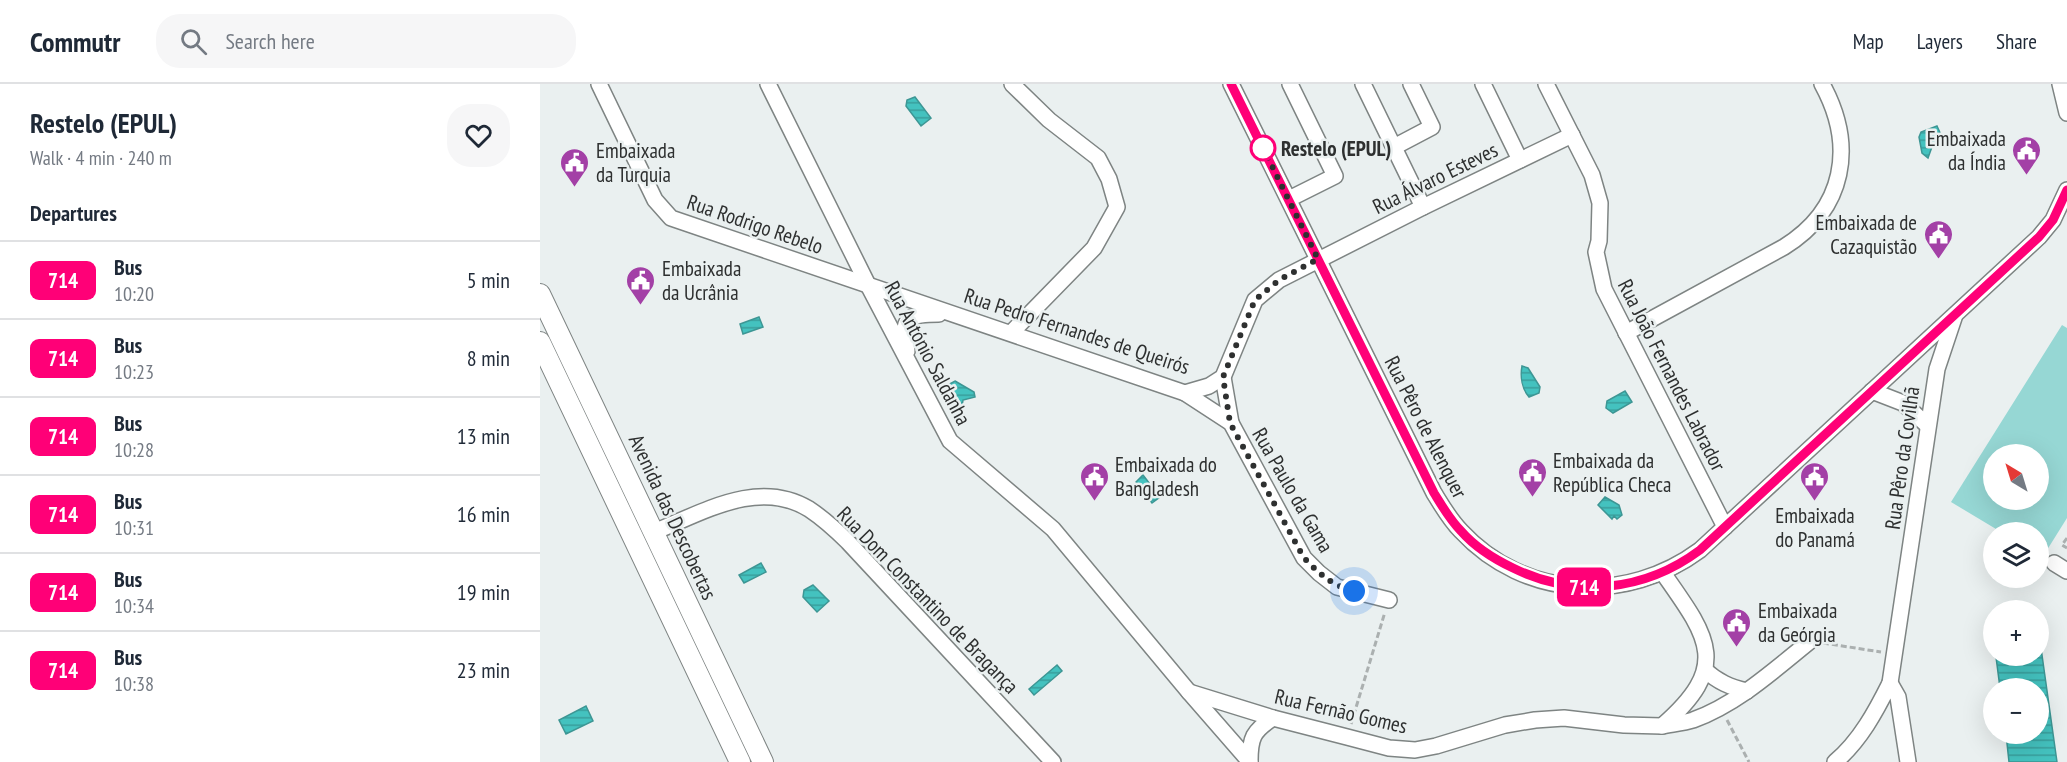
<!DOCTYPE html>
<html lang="en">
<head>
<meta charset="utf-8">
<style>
  :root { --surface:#fff; --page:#f6f6f7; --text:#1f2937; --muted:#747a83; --line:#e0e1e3 }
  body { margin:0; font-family:"PT Sans Narrow",sans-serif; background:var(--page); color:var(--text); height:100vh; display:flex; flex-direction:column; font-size:22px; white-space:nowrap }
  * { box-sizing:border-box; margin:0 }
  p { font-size:20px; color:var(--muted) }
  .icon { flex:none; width:33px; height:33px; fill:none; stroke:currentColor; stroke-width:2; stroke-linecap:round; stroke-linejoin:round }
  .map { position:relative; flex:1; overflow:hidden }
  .sheet { display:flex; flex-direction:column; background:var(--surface); width:540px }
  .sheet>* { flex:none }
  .badge { padding:0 12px; border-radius:9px; font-size:21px; line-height:39px }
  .needle { width:39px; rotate:322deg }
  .fabs { position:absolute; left:1443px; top:360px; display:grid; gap:12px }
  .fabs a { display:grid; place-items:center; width:66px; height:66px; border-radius:50%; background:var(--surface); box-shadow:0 6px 24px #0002; font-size:30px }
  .you { position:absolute; width:30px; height:30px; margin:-15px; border:4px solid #fff; border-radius:50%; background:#1a73e8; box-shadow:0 0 0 9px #1a73e833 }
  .map>.badge { position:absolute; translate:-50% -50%; box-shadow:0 0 0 3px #fff }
  h2 { padding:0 30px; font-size:22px; line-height:54px }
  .round { display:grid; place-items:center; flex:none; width:63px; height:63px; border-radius:24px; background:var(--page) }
  .summary { display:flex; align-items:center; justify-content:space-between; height:102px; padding:0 30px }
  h1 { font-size:28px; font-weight:800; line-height:45px }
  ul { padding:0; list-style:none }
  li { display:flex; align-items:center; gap:18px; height:78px; padding:0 30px; border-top:2px solid var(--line) }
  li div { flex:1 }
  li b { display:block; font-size:22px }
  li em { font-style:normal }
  li .badge { min-width:66px; font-weight:700; text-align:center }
  header { display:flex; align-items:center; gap:36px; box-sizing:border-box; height:84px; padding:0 30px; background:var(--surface); border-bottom:2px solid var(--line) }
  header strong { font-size:28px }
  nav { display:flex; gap:33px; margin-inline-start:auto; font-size:21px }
  .search { width:420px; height:54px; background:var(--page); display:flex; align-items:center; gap:15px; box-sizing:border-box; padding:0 21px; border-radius:24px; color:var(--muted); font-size:22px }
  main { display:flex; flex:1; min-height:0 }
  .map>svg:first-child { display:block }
  .grass { fill:#96d7d4; fill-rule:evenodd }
  .water { fill:url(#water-rules); stroke:#3d9694; stroke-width:1.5 }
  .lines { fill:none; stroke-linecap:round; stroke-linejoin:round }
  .minor-casing { stroke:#7e8483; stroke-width:18 }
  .major-casing { stroke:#7e8483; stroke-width:22 }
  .path { stroke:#abb0b0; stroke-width:3; stroke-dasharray:6 3; stroke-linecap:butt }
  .minor { stroke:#fff; stroke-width:15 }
  .major { stroke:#fff; stroke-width:20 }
  .line-casing { stroke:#fff; stroke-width:14 }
  .line { stroke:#f07; stroke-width:9 }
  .walk { stroke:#2e3030; stroke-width:6; stroke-dasharray:0 10.8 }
  .stop-dot { fill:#fff; stroke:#f07; stroke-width:3 }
  .labels { text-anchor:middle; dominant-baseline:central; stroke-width:5; stroke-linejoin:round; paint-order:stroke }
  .poi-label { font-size:21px; fill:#2e3030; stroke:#eaf0f0; text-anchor:start }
  .stop-label { font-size:21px; font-weight:bold; fill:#2e3030; stroke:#eaf0f0; text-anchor:start }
  .street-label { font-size:21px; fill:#2e3030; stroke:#eaf0f0 }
</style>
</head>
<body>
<header>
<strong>Commutr</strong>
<div class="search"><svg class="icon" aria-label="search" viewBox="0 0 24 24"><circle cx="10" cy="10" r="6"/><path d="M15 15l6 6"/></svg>Search here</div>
<nav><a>Map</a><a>Layers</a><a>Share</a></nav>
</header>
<main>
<section class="sheet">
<div class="summary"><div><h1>Restelo (EPUL)</h1><p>Walk · 4 min · 240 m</p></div><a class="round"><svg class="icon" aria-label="heart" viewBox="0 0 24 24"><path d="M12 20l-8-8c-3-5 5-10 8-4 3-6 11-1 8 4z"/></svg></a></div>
<h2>Departures</h2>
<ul>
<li><span class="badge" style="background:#f07;color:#fff">714</span><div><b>Bus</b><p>10:20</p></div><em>5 min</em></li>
<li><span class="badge" style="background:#f07;color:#fff">714</span><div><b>Bus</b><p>10:23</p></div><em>8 min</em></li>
<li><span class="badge" style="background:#f07;color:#fff">714</span><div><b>Bus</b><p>10:28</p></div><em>13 min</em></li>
<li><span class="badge" style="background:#f07;color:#fff">714</span><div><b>Bus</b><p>10:31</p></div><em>16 min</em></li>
<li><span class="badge" style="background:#f07;color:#fff">714</span><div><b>Bus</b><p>10:34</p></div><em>19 min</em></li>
<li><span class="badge" style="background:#f07;color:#fff">714</span><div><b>Bus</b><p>10:38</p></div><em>23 min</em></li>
</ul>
</section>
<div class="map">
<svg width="1527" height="678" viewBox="0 0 1527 678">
  <defs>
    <pattern id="water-rules" width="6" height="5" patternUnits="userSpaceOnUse" patternTransform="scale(1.5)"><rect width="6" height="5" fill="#44c2bf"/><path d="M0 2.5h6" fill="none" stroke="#399e9c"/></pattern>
  </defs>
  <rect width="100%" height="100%" fill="#eaf0f0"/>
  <path class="grass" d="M1522 241 1527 244V434L1502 474 1499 472 1498 448H1461L1411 418ZM1454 370H1498V416H1454Z"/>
  <g class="water">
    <polygon points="375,13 391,34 381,42 366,22 367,16"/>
    <polygon points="1397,42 1402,53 1400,60 1393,60 1388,74 1382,69 1379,53 1381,48"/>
    <polygon points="219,233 223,243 203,250 200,240"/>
    <path d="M982 282 988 284 1000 303 999 309 989 313C982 305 980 293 982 282Z"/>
    <polygon points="415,297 434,308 435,313 423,316 422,323 416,320 414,314 409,311 408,307 404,303"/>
    <polygon points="1085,307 1092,318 1073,329 1066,324 1067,317"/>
    <polygon points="603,391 620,413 612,419 596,398"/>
    <polygon points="1065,413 1079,421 1082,431 1077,435 1074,432 1072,435 1058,421"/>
    <polygon points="221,479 226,488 204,499 199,491"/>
    <polygon points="273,501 289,517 277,528 263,513 264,506"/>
    <polygon points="1499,564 1501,564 1517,678 1469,678 1466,650 1498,650 1498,604 1460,604 1456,573 1498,572"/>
    <polygon points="517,581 522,587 494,611 489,605"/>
    <polygon points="46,622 53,637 26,650 19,636"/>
  </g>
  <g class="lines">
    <defs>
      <g id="minor">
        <polyline points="59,0 115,116 131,134 645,309 669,302 683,293 715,216 739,196 883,123 1032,51"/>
        <polyline points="228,0 328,201 410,357 513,445 649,608 710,678"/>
        <path d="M691 0 894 409C902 422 910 436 921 447 985 516 1087 520 1160 466L1499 153 1513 136 1527 106"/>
        <polyline points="823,0 883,123"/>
        <polyline points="943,0 980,76"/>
        <polyline points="1006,0 1052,91 1060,119 1059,157 1056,168 1064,205 1185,443"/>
        <polyline points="1520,0 1527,29"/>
        <polyline points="854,63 892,43 871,0"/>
        <polyline points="749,115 795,92 750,0"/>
        <polyline points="471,249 554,164 577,123 569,95 558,74 509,36 472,0"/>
        <path d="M1086 249 1244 163C1305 125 1316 62 1282 0"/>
        <path d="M367 267C361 234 366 230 399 230"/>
        <polyline points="683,293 691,339"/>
        <polyline points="1332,307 1363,319 1387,341"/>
        <polyline points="645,309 691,339 764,474 779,489 797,503 849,516"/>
        <path d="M114 448C162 429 218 394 269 425 284 435 296 446 308 458L513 678"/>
        <polyline points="1514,479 1527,487"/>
        <path d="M1165 586C1178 598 1190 603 1207 607"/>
        <polyline points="1350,599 1358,613 1368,678"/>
        <path d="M649 608 733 634 807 653 849 664 875 666 896 662 965 641 995 636 1024 634 1084 641 1122 642C1191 582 1169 554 1123 489"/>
        <path d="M1122 642C1132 640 1144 639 1153 636 1197 620 1233 587 1269 558"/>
        <path d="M710 677C710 654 713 647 733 634"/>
        <path d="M1295 678C1320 657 1336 627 1350 599L1397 285 1414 234"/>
      </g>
      <g id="major">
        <polyline points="0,210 223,678"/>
        <polyline points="0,258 200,678"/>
      </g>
    </defs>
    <use href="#minor" class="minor-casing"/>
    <use href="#major" class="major-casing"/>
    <g class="path">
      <polyline points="1527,454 1522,461 1527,464"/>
      <polyline points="1283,559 1341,568"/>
      <polyline points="1187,636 1209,678"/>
      <polyline points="811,640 845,528"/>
    </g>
    <use href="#minor" class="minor"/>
    <use href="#major" class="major"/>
  </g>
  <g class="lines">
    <defs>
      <path id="line" d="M691 0 894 409C902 422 910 436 921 447 935 463 954 475 973 484 1036 515 1105 507 1160 466L1499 153 1513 136 1527 106"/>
    </defs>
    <use href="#line" class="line-casing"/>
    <use href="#line" class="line"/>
    <path class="walk" d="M723 64 778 175 739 196 715 216 683 293 690 339 764 474C781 491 791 501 814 507"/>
  </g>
  <defs>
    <symbol id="civic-pin" viewBox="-11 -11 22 30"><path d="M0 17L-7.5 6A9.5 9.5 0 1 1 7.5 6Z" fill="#a340a6" stroke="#eaf0f0"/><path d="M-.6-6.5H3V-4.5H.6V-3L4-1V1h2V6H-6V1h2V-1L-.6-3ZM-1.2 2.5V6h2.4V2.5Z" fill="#fff"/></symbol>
  </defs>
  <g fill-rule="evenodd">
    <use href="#civic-pin" x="1470" y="50" width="33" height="45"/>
    <use href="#civic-pin" x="18" y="62" width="33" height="45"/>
    <use href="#civic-pin" x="1382" y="134" width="33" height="45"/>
    <use href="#civic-pin" x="84" y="180" width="33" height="45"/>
    <use href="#civic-pin" x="976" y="372" width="33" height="45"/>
    <use href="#civic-pin" x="538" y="376" width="33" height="45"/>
    <use href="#civic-pin" x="1258" y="376" width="33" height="45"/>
    <use href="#civic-pin" x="1180" y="522" width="33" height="45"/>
  </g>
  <circle class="stop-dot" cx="723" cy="64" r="12"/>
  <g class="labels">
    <g class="poi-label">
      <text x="1466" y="54" text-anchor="end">Embaixada<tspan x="1466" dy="24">da Índia</tspan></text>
      <text x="56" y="66">Embaixada<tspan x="56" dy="24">da Turquia</tspan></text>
      <text x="1377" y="138" text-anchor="end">Embaixada de<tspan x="1377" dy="24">Cazaquistão</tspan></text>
      <text x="122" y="184">Embaixada<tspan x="122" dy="24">da Ucrânia</tspan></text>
      <text x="1013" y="376">Embaixada da<tspan x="1013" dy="24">República Checa</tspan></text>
      <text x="575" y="380">Embaixada do<tspan x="575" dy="24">Bangladesh</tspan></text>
      <text x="1275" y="431" text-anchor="middle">Embaixada<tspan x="1275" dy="24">do Panamá</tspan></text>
      <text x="1218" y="526">Embaixada<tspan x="1218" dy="24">da Geórgia</tspan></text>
    </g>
    <g class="stop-label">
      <text x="741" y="64">Restelo (EPUL)</text>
    </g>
    <g class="street-label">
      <text transform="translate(895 94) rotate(-26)">Rua Álvaro Esteves</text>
      <text transform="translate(215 140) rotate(19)">Rua Rodrigo Rebelo</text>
      <text transform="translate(537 247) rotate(18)">Rua Pedro Fernandes de Queirós</text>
      <text transform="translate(388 269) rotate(62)">Rua António Saldanha</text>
      <text transform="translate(1132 291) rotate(63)">Rua João Fernandes Labrador</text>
      <text transform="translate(886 343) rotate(63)">Rua Pêro de Alenquer</text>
      <text transform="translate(1362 374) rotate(-82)">Rua Pêro da Covilhã</text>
      <text transform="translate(753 406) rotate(60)">Rua Paulo da Gama</text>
      <text transform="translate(133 433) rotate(65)">Avenida das Descobertas</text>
      <text transform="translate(388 516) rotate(46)">Rua Dom Constantino de Bragança</text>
      <text transform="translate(801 627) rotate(13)">Rua Fernão Gomes</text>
    </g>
  </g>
</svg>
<div class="fabs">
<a><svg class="needle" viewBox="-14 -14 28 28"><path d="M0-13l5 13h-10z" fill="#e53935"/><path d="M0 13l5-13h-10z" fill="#747a83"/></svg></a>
<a><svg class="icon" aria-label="layers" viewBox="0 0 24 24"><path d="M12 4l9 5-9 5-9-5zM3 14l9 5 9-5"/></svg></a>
<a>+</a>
<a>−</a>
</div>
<div class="you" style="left:814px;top:507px"></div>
<b class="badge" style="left:1044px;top:503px;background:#f07;color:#fff">714</b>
</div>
</main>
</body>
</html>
